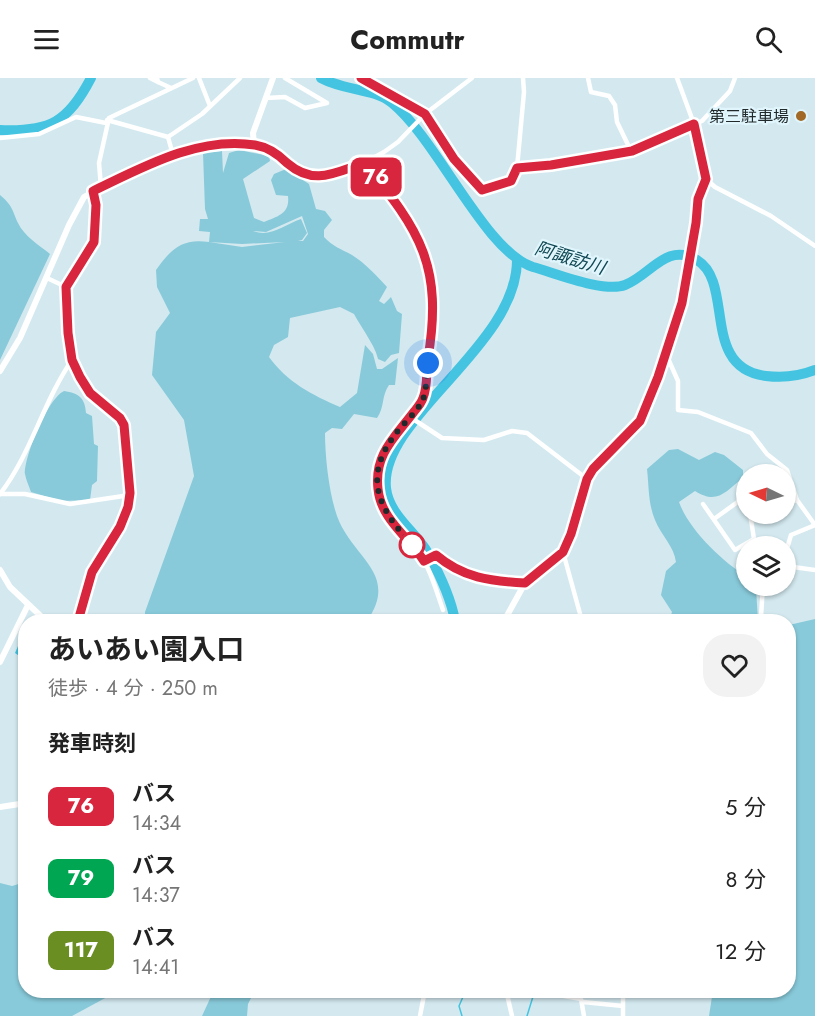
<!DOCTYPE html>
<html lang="ja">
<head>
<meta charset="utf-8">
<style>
  :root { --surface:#fff; --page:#f2f2f2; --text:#222; --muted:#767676 }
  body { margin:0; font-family:Jost,"Noto Sans JP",sans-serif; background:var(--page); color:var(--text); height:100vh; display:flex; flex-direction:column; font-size:22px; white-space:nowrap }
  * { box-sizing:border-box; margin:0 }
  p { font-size:20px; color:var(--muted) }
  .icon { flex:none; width:33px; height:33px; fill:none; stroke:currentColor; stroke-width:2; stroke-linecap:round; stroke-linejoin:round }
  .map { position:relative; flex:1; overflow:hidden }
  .drawer { position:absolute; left:18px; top:536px; width:778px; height:384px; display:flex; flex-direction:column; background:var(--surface); border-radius:24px; box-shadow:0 2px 4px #0004 }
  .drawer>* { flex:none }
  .badge { padding:0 12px; border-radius:9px; font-size:21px; line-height:39px }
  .needle { width:39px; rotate:275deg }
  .buttons { position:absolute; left:736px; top:386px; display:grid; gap:12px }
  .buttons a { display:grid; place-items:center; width:60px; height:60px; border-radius:50%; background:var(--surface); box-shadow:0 2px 4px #0004; font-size:30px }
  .you { position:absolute; width:30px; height:30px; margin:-15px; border:4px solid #fff; border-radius:50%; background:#1a73e8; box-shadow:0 0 0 9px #1a73e833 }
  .map>.badge { position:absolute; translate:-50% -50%; box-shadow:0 0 0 3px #fff }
  h2 { padding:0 30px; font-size:22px; line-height:54px }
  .round { display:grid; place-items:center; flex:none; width:63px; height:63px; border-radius:24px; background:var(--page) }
  .headline { display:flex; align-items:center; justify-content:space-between; height:102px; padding:0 30px }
  h1 { font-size:28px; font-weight:700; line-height:45px }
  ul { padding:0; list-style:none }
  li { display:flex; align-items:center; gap:18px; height:72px; padding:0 30px }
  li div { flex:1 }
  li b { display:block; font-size:22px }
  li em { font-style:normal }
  li .badge { min-width:66px; font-weight:700; text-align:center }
  header { display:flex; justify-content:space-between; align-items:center; height:78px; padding:0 30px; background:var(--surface); font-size:27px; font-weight:700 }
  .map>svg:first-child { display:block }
  .green { fill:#88cada; fill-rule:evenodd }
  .water { fill:#44c4e0 }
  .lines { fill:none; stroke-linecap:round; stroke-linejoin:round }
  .stream { stroke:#44c4e0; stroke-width:1.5 }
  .river { stroke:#44c4e0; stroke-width:10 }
  .minor { stroke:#fff; stroke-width:4.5 }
  .tertiary { stroke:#fff; stroke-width:6 }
  .line-casing { stroke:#fff; stroke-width:14 }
  .line { stroke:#d7263d; stroke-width:9 }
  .walk { stroke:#21292b; stroke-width:6; stroke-dasharray:0 10.8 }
  .poi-dot { fill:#a16826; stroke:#e0f6fc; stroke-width:2 }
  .stop-dot { fill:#fff; stroke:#d7263d; stroke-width:3 }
  .labels { text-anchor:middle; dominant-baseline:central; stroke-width:4.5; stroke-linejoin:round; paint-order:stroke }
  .poi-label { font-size:16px; fill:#21292b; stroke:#e0f6fc; text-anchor:end }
  .water-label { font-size:18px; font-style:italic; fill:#114854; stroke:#e0f6fc }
</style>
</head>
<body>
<header><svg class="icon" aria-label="menu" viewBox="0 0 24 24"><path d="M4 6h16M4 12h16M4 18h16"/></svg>Commutr<svg class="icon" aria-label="search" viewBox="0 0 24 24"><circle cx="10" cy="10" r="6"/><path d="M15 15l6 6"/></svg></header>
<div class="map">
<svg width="815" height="938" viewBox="0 0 815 938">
  <rect width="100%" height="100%" fill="#d3e9ef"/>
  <g class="green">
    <path d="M239 72 269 78 270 83 243 101 254 140 264 144C278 138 290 136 288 118L276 117 271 102 274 96 286 91 309 106 316 131 325 133 332 142 324 152V159C332 168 341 171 352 177 366 186 376 197 387 209L379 223 384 226 391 219 397 233 402 236 399 275 391 277 385 284 378 281C376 269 361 249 354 236L340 229 290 240 288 259 274 267 269 279C287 304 312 317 340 329L357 315 365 267 373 276 377 291H382L398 280 395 307H389C381 319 385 328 377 340L354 336 342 351 332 350 325 355C325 379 329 415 337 438 352 480 400 495 367 543H145V534L194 398 184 342 152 297 156 254 170 235 157 209 156 192C171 171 182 160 209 164L210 154 199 153 200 141H208L205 131 203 75 222 73 223 95 229 75ZM302 138 308 156 303 163H298L302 162 307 155 301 141C285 146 271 160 253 153L266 154ZM209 164 242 166 285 164 242 169Z"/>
    <path d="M0 117C13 128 12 132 18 145 24 158 39 167 50 176L0 282Z"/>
    <path d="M64 313C79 315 85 320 86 335L92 338 94 366 98 368 97 403 92 407 90 422 62 423 31 414C29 408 26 402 25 396 24 380 47 321 64 313Z"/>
    <path d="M678 371 699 382 715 374 724 377 743 392V400C725 414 717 427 695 413L679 424C689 452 722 483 747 499V507H754L756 510 758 543H669L672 534 661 517 666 493 676 484C674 468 661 457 655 442 648 425 649 409 647 391L669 372Z"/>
    <polygon points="815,541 815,938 709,938 713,912 789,912 789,547"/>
    <polygon points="25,804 25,843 20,855 25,863 26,912 120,912 72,938 0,938 0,805 12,808"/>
    <polygon points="214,912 255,912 248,926 247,938 202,938"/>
  </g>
  <polygon class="water" points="25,552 25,582 15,575"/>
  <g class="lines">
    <g class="stream">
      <polyline points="462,938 459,928 466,912"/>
      <polyline points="527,938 535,912"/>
    </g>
    <g class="river">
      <path d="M321 0C345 13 374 10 392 25 437 61 485 174 533 189 555 195 604 215 625 207 651 197 666 164 697 182 735 205 700 290 766 298 782 300 800 298 815 292"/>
      <path d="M0 52C50 54 68 44 91 0"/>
      <path d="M455 543C451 520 439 495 428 475 415 453 389 437 386 410 379 340 518 268 517 181"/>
    </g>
    <g class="minor">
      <polyline points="150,0 158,4 157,0"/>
      <polyline points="199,0 210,28"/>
      <polyline points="361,0 425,36 454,81 482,112 511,103 517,90 551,87 631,73 702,43 730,13 735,0"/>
      <polyline points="588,0 591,14 609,18 615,27 617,44 631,73"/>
      <polyline points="677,0 694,46 706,101 715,109 771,138 815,168"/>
      <polyline points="158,4 171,10"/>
      <polyline points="266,20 285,19 305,30 327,25 285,0"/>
      <polyline points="107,42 168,59 202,36 240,0"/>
      <polyline points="168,59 173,77"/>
      <polyline points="0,60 39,56 76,39 106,45"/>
      <polyline points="253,67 264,69 298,94 309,98 330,97 364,85 384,74 398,64 425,36 472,0"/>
      <path d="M364 85C421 152 443 189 429 278 426 291 428 312 421 323 402 355 375 367 378 409 380 441 408 456 423 481 432 496 437 515 443 532"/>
      <polyline points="517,90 524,14 523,0"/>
      <polyline points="101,109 99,85 109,40 193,0"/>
      <polyline points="47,200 66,209"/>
      <polyline points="666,276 678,303 678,332 698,334 751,355 767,376 787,392 797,422 815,447"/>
      <polyline points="410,339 442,360 484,362 512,353 527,355 587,401"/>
      <path d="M0 416C31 376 43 324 72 282"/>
      <polyline points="0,416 25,416 70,426 130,417"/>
      <polyline points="786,425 797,422"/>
      <polyline points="703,426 735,472 754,461 750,435"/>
      <polyline points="714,441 739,423 747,429"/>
      <polyline points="563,474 582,543"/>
      <polyline points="786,474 791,457 815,447"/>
      <path d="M424 483 436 477C464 499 490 503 525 505"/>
      <polyline points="786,488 815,492"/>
      <polyline points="761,539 763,507"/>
      <polyline points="78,543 92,494 120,449 128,429 130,415 124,347 120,340 90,315 80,299 72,282 68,255 66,209 94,164 97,127 93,113"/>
      <polyline points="506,912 512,938"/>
      <polyline points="560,912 564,918 581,921 584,938"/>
      <polyline points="583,924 623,928"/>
      <polyline points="420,938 425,912"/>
      <polyline points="623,938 623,912"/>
    </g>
    <g class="tertiary">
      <polyline points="254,67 253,55 273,0"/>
      <polyline points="0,293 20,260 69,147 84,119 101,109 196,70 251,67"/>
      <polyline points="0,492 10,509 46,543"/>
      <polyline points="504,543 525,505 563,474 571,456 583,410 593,391 634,349 644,335 675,251 692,169 698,121 706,101"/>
      <polyline points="0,584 28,527"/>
      <polyline points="0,729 26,725"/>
    </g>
  </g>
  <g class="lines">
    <defs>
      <path id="line" d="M78 543 92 494 120 449 128 429 130 415 124 347 120 340 90 315 80 299 72 282 68 255 66 209 94 164 96 127 93 113C143 89 198 58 255 67 267 69 279 77 287 85 314 108 334 95 364 85 421 153 443 189 428 280 426 292 428 309 423 320 421 326 416 331 413 335 394 360 374 377 378 411 381 442 409 459 424 483L436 477C463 500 490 503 525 505L563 474 571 456 587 401 593 391 640 343 658 299 682 225 696 145 698 121 706 101 694 46 632 73 551 87 517 90 511 103 482 112 454 81 425 36 361 0"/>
    </defs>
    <use href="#line" class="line-casing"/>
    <use href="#line" class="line"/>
    <path class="walk" d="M412 467 416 471C383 436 360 404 394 358 402 346 417 335 423 321 427 312 426 296 428 285"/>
  </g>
  <circle class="poi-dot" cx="801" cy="38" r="6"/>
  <circle class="stop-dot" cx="412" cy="467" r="12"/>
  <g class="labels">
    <g class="poi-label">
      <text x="789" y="38">第三駐車場</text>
    </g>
    <g class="water-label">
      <text transform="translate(570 180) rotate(17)">阿諏訪川</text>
    </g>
  </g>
</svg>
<div class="buttons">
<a><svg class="needle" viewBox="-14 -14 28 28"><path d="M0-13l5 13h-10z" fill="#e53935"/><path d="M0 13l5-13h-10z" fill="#767676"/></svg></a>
<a><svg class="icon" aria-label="layers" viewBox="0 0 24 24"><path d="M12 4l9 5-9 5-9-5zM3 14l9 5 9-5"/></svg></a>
</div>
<div class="you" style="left:428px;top:285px"></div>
<b class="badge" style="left:376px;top:99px;background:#d7263d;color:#fff">76</b>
<section class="drawer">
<div class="headline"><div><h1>あいあい園入口</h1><p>徒歩 · 4 分 · 250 m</p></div><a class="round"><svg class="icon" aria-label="heart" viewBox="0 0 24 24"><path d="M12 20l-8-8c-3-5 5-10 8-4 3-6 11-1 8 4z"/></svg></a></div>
<h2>発車時刻</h2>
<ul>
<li><span class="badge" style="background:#d7263d;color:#fff">76</span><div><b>バス</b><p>14:34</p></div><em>5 分</em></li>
<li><span class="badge" style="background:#00a651;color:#fff">79</span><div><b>バス</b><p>14:37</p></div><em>8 分</em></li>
<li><span class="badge" style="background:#6b8e23;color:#fff">117</span><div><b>バス</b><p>14:41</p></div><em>12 分</em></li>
</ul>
</section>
</div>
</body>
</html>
